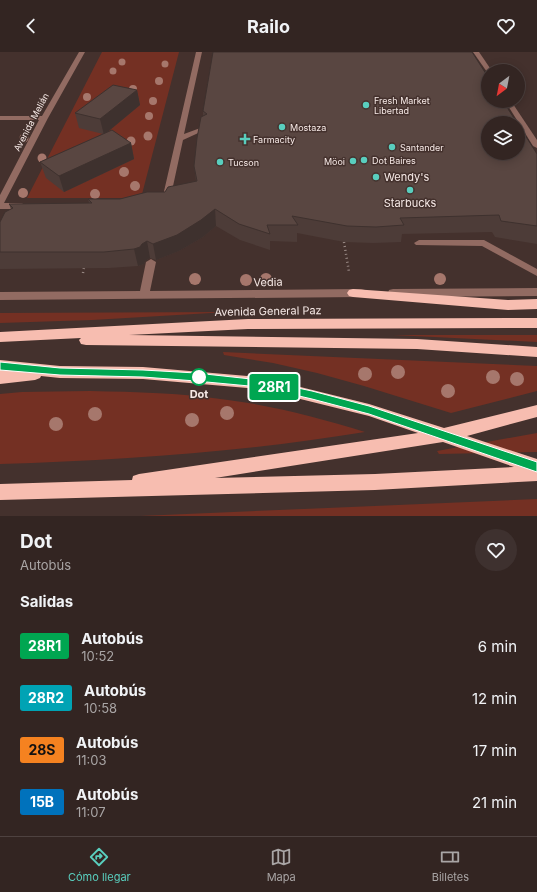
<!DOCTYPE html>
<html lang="es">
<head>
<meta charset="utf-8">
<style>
  :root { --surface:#332522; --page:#3e312f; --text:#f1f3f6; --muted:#a9a5a5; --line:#4e4240; --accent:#59cebe }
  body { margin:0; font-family:Inter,sans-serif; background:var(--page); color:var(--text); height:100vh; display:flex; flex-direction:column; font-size:15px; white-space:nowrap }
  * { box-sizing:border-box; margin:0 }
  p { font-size:13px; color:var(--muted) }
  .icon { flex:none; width:22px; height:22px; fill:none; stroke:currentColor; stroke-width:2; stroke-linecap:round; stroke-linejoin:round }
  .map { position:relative; height:464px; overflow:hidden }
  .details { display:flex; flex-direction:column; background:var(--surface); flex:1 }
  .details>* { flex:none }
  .badge { padding:0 8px; border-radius:3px; font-size:14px; line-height:26px }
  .needle { width:26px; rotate:212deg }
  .buttons { position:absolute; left:481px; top:12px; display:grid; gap:8px }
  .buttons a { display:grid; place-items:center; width:44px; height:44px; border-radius:50%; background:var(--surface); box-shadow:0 2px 10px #0003,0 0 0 1px var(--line); font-size:20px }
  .map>.badge { position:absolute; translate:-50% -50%; box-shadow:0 0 0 2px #fff }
  h2 { padding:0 20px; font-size:15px; line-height:36px }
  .round { display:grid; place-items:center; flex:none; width:42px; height:42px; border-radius:21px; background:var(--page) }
  .summary { display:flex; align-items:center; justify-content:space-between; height:68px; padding:0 20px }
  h1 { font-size:19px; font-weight:700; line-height:30px }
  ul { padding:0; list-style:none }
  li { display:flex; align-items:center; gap:12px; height:52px; padding:0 20px }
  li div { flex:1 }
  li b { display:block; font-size:15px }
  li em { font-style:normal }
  li .badge { min-width:44px; font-weight:700; text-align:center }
  header { display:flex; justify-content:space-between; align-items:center; height:52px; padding:0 20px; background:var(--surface); font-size:18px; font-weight:700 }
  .menu { display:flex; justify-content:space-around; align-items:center; height:56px; border-top:1px solid var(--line); background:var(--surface); font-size:11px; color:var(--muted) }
  .menu a { display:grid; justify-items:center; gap:2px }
  .menu .selected { color:var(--accent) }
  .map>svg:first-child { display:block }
  .green { fill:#743023 }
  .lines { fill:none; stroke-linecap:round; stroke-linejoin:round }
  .path { stroke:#9c8c88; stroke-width:2.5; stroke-dasharray:1 3; stroke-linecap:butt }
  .minor { fill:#926b62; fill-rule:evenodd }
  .highway { fill:#f7bdb0; fill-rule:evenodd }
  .tree { fill:#a6776c }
  .wall { fill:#4d3c38 }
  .shaded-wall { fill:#3e312e }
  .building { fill:#594641; stroke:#3e312e }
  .line { fill:#00a651; stroke:#fff }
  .poi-dot { fill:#59cebe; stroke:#44312d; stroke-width:1.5 }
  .stop-dot { fill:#fff; stroke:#00a651; stroke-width:2 }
  .labels { text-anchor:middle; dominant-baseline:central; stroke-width:3; stroke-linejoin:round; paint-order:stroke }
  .far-poi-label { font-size:9px; fill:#f6e9e6; stroke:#44312d; text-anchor:start }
  .far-street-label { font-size:9px; fill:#f6e9e6; stroke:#44312d }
  .poi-label { font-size:11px; fill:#f6e9e6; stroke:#44312d; text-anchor:start }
  .street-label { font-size:11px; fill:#f6e9e6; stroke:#44312d }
  .stop-label { font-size:11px; font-weight:bold; fill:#f6e9e6; stroke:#44312d }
</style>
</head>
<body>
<header><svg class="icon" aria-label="back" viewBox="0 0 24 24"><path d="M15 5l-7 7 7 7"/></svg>Railo<svg class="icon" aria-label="heart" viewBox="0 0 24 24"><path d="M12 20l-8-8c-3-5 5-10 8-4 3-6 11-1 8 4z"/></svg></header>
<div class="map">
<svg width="537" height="464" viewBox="0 0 537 464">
  <rect width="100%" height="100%" fill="#44312d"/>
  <g class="green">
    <polygon points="102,0 179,0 141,146 27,146"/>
    <polygon points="228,260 92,268 0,271 0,261"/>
    <polygon points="393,283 537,283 537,290"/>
    <polygon points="223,300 537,314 537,339 451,361 364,334 317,321 273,311 224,303"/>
    <path d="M90 339C136 340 182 341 228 348 274 354 320 366 365 380 244 400 122 408 0 412V342L22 340Z"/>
    <polygon points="537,381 537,400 439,402 437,399"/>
    <polygon points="537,447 537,464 140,464"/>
  </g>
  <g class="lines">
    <g class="path">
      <polyline points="344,190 349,220"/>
      <polyline points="83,221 84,215"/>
    </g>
    <g class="minor">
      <polygon points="79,0 85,0 48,66 4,151 22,151 26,154 22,157 0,157 0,143 39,68 0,68 0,64 42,64"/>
      <polygon points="196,0 202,0 184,82 203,75 207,77 183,88 170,148 166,151 162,148"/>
      <polygon points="473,0 479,0 492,19 487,20"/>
      <polygon points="505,49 511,49 537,88 537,96 533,94"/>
      <polygon points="419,188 484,188 537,217 537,224 482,194 416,193 414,191"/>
      <polygon points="151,207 156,210 150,239 361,237 365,238 366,241 365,244 361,245 0,248 0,240 140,239 146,210"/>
      <polygon points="537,236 537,244 393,245 389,244 388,241 389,238 393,237"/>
    </g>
    <g class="highway">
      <polygon points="353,237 508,248 537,247 537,257 508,258 353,245 349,244 347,241 349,238"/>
      <polygon points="537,266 537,276 248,277 129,283 417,287 537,295 537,305 417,297 86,293 81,292 79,288 81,286 0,290 0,280 248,267"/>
      <path d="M0 308 60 314 143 315 260 325 369 352 444 376 537 353V365L467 384 537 407V429L375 438 0 448V432L132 428 133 424 139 422 418 381 369 364 260 337 143 327 60 326 41 324 40 326 35 328 0 332V320H2H0ZM443 390 514 415 375 422 215 426Z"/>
    </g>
  </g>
  <g class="tree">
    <circle cx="122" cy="10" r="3.5"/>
    <circle cx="165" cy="12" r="3.5"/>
    <circle cx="113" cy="19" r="3.5"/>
    <circle cx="159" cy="29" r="4"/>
    <circle cx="133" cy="37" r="4"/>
    <circle cx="87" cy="45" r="4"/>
    <circle cx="153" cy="49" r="4"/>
    <circle cx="149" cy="64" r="4"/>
    <circle cx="148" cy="84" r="4.5"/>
    <circle cx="24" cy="86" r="4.5"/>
    <circle cx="131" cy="89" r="4.5"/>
    <circle cx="42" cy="106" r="4.5"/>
    <circle cx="124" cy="120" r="5"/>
    <circle cx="135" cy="134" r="5"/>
    <circle cx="23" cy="141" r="5"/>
    <circle cx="95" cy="142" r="5"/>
    <circle cx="195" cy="227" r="6"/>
    <circle cx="266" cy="227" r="6"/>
    <circle cx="440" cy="227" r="6"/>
    <circle cx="246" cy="228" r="6"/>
    <circle cx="398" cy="320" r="7"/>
    <circle cx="365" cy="322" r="7"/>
    <circle cx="493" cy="325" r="7"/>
    <circle cx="517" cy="327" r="7"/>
    <circle cx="448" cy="339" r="7"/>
    <circle cx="227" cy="361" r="7"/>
    <circle cx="95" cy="362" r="7"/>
    <circle cx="192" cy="368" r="7"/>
    <circle cx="56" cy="372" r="7"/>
  </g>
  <g class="wall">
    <polygon points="137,38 140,53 106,81 131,91 134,107 64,140 46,126 40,110 103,82 79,76 75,61"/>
    <polygon points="203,59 537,102 537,192 495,185 492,180 402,182 401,190 373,191 344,190 297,181 297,190 270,189 270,198 240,188 216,174 203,185 179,199 156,208 150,206 145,209 144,212 138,214 109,216 0,217 0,170 11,157 9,152 89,151 88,147 120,147 165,140 196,129 194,114 203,64"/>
  </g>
  <g class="shaded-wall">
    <polygon points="137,38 140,53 104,83 100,67"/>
    <polygon points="131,91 134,107 64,140 59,124"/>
    <polygon points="215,157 216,174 203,185 179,199 156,208 153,192"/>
    <polygon points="147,189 150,206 145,209 144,212 138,214 134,197"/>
  </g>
  <g class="building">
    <polygon points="213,0 472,0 488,25 488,49 503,49 517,71 488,71 488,101 518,101 518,72 537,102 537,174 501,169 499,163 400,166 404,173 376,175 347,174 292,164 298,173 267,173 270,182 239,172 215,157 201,168 177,183 153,192 147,189 142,192 140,195 134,197 104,200 0,200 0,170 5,160 13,156 9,152 92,151 88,147 120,147 147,140 165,140 168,135 197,129 194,114 197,86 201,65 207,62 203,59"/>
    <polygon points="113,33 137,38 100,67 75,61"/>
    <polygon points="112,78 131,91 59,124 40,110"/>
  </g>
  <polygon class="line" points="0,310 60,316 143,318 196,321 260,328 312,339 369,354 537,410 537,420 369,362 312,347 260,335 196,329 143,325 60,323 0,318"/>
  <g class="poi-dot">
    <circle cx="366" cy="53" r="4"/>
    <circle cx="282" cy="75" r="4"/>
    <path d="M243 81h4v4h4v4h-4v4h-4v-4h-4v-4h4z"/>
    <circle cx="392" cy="95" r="4"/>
    <circle cx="364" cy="108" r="4"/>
    <circle cx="353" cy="109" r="4"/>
    <circle cx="220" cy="110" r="4"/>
    <circle cx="376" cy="125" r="4"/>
    <circle cx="410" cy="138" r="4"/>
  </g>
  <circle class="stop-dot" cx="199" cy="325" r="8"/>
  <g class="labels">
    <g class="far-poi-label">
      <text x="374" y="48">Fresh Market<tspan x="374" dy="10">Libertad</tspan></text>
      <text x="290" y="75">Mostaza</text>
      <text x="253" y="87">Farmacity</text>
      <text x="400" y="95">Santander</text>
      <text x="372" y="108">Dot Baires</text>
      <text x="345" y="109" text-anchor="end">Möoi</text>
      <text x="228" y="110">Tucson</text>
    </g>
    <g class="far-street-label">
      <text transform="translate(31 70) rotate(-62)">Avenida Melián</text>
    </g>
    <g class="poi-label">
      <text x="384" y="125">Wendy's</text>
      <text x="410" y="151" text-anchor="middle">Starbucks</text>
    </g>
    <g class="street-label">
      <text transform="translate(268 230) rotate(-1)">Vedia</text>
      <text transform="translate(268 259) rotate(-1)">Avenida General Paz</text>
    </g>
    <g class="stop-label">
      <text x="199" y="342">Dot</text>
    </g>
  </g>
</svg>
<div class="buttons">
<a><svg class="needle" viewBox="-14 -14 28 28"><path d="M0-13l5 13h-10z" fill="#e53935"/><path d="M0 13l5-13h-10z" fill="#a9a5a5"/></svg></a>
<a><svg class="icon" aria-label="layers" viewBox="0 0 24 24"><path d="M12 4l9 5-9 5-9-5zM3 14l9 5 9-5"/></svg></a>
</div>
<b class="badge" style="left:274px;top:335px;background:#00a651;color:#fff">28R1</b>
</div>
<section class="details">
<div class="summary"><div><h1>Dot</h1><p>Autobús</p></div><a class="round"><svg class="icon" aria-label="heart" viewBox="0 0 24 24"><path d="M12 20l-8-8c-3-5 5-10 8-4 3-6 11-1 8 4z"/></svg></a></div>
<h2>Salidas</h2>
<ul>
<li><span class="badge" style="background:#00a651;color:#fff">28R1</span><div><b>Autobús</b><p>10:52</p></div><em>6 min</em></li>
<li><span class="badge" style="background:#00a3b4;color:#fff">28R2</span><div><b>Autobús</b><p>10:58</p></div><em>12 min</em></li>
<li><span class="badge" style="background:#f58220;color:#111">28S</span><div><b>Autobús</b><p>11:03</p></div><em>17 min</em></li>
<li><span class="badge" style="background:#0072bc;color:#fff">15B</span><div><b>Autobús</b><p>11:07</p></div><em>21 min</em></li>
</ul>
</section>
<nav class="menu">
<a class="selected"><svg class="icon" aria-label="directions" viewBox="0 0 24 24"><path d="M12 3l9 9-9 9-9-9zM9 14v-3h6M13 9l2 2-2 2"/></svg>Cómo llegar</a>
<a><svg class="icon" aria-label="map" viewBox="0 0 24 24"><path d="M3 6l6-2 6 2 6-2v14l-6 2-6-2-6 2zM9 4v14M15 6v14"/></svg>Mapa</a>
<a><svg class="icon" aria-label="tickets" viewBox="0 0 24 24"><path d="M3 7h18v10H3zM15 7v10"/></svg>Billetes</a>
</nav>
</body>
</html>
